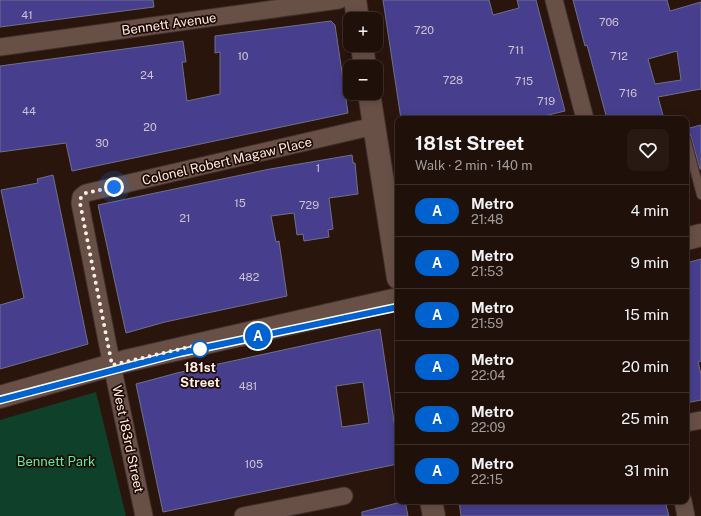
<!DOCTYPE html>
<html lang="en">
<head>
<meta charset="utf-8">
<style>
  :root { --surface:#20100a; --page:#281913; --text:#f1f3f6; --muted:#a29d9c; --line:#3d302b }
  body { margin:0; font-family:"Public Sans",sans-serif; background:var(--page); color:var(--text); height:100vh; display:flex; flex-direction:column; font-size:15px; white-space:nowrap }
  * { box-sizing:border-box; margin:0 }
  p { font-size:13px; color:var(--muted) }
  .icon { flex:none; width:22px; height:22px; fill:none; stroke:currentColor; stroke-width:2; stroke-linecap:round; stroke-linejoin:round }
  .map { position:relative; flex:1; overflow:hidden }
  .sheet { position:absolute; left:395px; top:116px; width:294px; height:388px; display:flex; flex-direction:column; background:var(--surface); border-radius:8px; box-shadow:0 2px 10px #0003,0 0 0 1px var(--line) }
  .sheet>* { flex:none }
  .badge { padding:0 8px; border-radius:13px; font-size:14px; line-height:26px }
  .tools { position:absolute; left:343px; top:12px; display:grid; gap:8px }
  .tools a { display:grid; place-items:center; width:40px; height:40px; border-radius:8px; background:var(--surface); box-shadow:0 2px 10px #0003,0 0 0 1px var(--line); font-size:20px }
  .you { position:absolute; width:20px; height:20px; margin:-10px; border:3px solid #fff; border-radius:50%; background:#1a73e8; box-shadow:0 0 0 6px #1a73e833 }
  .map>.badge { position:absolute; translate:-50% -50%; box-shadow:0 0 0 2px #fff }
  .round { display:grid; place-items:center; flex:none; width:42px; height:42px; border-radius:8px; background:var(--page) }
  .summary { display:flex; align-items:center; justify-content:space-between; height:68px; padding:0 20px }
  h1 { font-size:19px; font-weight:700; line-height:30px }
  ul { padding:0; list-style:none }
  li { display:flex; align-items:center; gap:12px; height:52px; padding:0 20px; border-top:1px solid var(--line) }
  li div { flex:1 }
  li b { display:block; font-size:15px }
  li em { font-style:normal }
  li .badge { min-width:44px; font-weight:700; text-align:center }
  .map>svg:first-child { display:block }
  .green { fill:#0f412a }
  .building { fill:#473f8e; stroke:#707089; fill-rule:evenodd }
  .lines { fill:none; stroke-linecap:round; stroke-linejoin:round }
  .lane-casing { stroke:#40312e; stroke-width:10 }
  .street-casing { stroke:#40312e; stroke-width:19 }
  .secondary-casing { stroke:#40312e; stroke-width:24 }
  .lane { stroke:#695046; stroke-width:8 }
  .street { stroke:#695046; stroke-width:17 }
  .secondary { stroke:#695046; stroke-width:22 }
  .line-casing { stroke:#fff; stroke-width:9 }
  .line { stroke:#0062cf; stroke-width:6 }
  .walk { stroke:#fdede7; stroke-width:4; stroke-dasharray:0 7.2 }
  .stop-dot { fill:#fff; stroke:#0062cf; stroke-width:2 }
  .labels { text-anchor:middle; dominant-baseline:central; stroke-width:3.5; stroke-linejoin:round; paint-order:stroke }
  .number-label { font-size:11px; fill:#d0c2d1 }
  .street-label { font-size:13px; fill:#fdede7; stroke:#200c05 }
  .stop-label { font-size:13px; font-weight:bold; fill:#fdede7; stroke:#200c05 }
  .park-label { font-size:13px; fill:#5ee9a6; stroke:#200c05 }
</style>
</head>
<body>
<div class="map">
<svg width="701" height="516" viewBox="0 0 701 516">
  <rect width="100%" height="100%" fill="#2a150d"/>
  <polygon class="green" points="96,392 126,516 0,516 0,420"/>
  <g class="building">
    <polygon points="0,0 153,0 154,7 0,27"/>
    <polygon points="383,0 489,0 493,15 519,8 517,0 536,0 565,111 540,117 540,119 401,119"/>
    <path d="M573 0H667L670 11 701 2V89L658 97 664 119H607L587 45 585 46ZM677 51 681 80 655 84 648 59Z"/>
    <polygon points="331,21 335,25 348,113 72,171 66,143 0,152 0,66 183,41 186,62 182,62 187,101 220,94 220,52 215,53 215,36"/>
    <polygon points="701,125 701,169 700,169 691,137 690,134 686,133 686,129"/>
    <polygon points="352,155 353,163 355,163 358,194 329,198 333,229 328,230 329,237 304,241 303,234 297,235 294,213 271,216 276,242 279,241 287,296 165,322 126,333 98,205 270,169"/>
    <polygon points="53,175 88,344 0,369 0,305 24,298 1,190 38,183 37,179"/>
    <polygon points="701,259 701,361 698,362 701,374 701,400 686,403 686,263"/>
    <path d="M380 329 398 448V464L163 512 136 384 177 373ZM363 382 369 423 342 427 336 386Z"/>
    <polygon points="405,501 408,516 362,516 362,512"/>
    <polygon points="459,501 665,501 669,516 461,516"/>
  </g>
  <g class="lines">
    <defs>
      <polyline id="lane" points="686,138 701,195"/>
      <g id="street">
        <polyline points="554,0 585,119"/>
        <polyline points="0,47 339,0"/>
        <polyline points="686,423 701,420"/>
        <polyline points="683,501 686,516"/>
        <polyline points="144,516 108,346 80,203 81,197 86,193 374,126"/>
        <polyline points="243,516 344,496"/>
      </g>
      <g id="secondary">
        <polyline points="355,0 358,19"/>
        <polyline points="362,45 365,67"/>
        <polyline points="369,93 398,278"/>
        <polyline points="686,239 701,235"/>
        <polyline points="0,397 126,361 398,299"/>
        <polyline points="431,501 434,516"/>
      </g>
    </defs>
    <use href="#lane" class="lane-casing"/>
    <use href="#street" class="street-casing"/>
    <use href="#secondary" class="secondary-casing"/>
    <use href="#lane" class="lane"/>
    <use href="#street" class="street"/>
    <use href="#secondary" class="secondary"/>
  </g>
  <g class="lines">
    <defs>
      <polyline id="line" points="0,400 179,353 398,307"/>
    </defs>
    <use href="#line" class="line-casing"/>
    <use href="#line" class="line"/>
    <polyline class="walk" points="114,187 86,193 81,197 80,203 112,365 202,344 200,349"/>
  </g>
  <circle class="stop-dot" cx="200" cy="349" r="8"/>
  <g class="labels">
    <g class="number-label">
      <text x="27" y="15">41</text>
      <text x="609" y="22">706</text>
      <text x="424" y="30">720</text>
      <text x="516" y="50">711</text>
      <text x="243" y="56">10</text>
      <text x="619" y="56">712</text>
      <text x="147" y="75">24</text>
      <text x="453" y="80">728</text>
      <text x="524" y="81">715</text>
      <text x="628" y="93">716</text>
      <text x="546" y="101">719</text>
      <text x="29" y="111">44</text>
      <text x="150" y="127">20</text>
      <text x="102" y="143">30</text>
      <text x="318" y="168">1</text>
      <text x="240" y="203">15</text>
      <text x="309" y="205">729</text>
      <text x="185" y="218">21</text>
      <text x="249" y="277">482</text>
      <text x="248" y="386">481</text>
      <text x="254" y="464">105</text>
    </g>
    <g class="street-label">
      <text transform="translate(169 24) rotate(-8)">Bennett Avenue</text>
      <text transform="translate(227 161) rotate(-13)">Colonel Robert Magaw Place</text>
      <text transform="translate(128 439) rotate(78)">West 183rd Street</text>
    </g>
    <g class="stop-label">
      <text x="200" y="367">181st<tspan x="200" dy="15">Street</tspan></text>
    </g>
    <g class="park-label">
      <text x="56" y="461">Bennett Park</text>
    </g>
  </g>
</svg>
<div class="tools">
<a>+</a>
<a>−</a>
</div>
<div class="you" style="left:114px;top:187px"></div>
<b class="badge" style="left:258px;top:336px;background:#0062cf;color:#fff">A</b>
<section class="sheet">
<div class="summary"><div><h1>181st Street</h1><p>Walk · 2 min · 140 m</p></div><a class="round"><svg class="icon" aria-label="heart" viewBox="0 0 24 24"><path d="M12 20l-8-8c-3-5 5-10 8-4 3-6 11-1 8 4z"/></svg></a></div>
<ul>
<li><span class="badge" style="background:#0062cf;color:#fff">A</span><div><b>Metro</b><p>21:48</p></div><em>4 min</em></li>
<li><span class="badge" style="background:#0062cf;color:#fff">A</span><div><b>Metro</b><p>21:53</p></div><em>9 min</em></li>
<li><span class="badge" style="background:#0062cf;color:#fff">A</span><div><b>Metro</b><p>21:59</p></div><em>15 min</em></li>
<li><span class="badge" style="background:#0062cf;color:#fff">A</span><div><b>Metro</b><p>22:04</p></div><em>20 min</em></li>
<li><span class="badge" style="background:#0062cf;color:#fff">A</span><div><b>Metro</b><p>22:09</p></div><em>25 min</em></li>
<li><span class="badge" style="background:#0062cf;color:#fff">A</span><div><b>Metro</b><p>22:15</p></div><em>31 min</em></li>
</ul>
</section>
</div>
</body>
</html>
